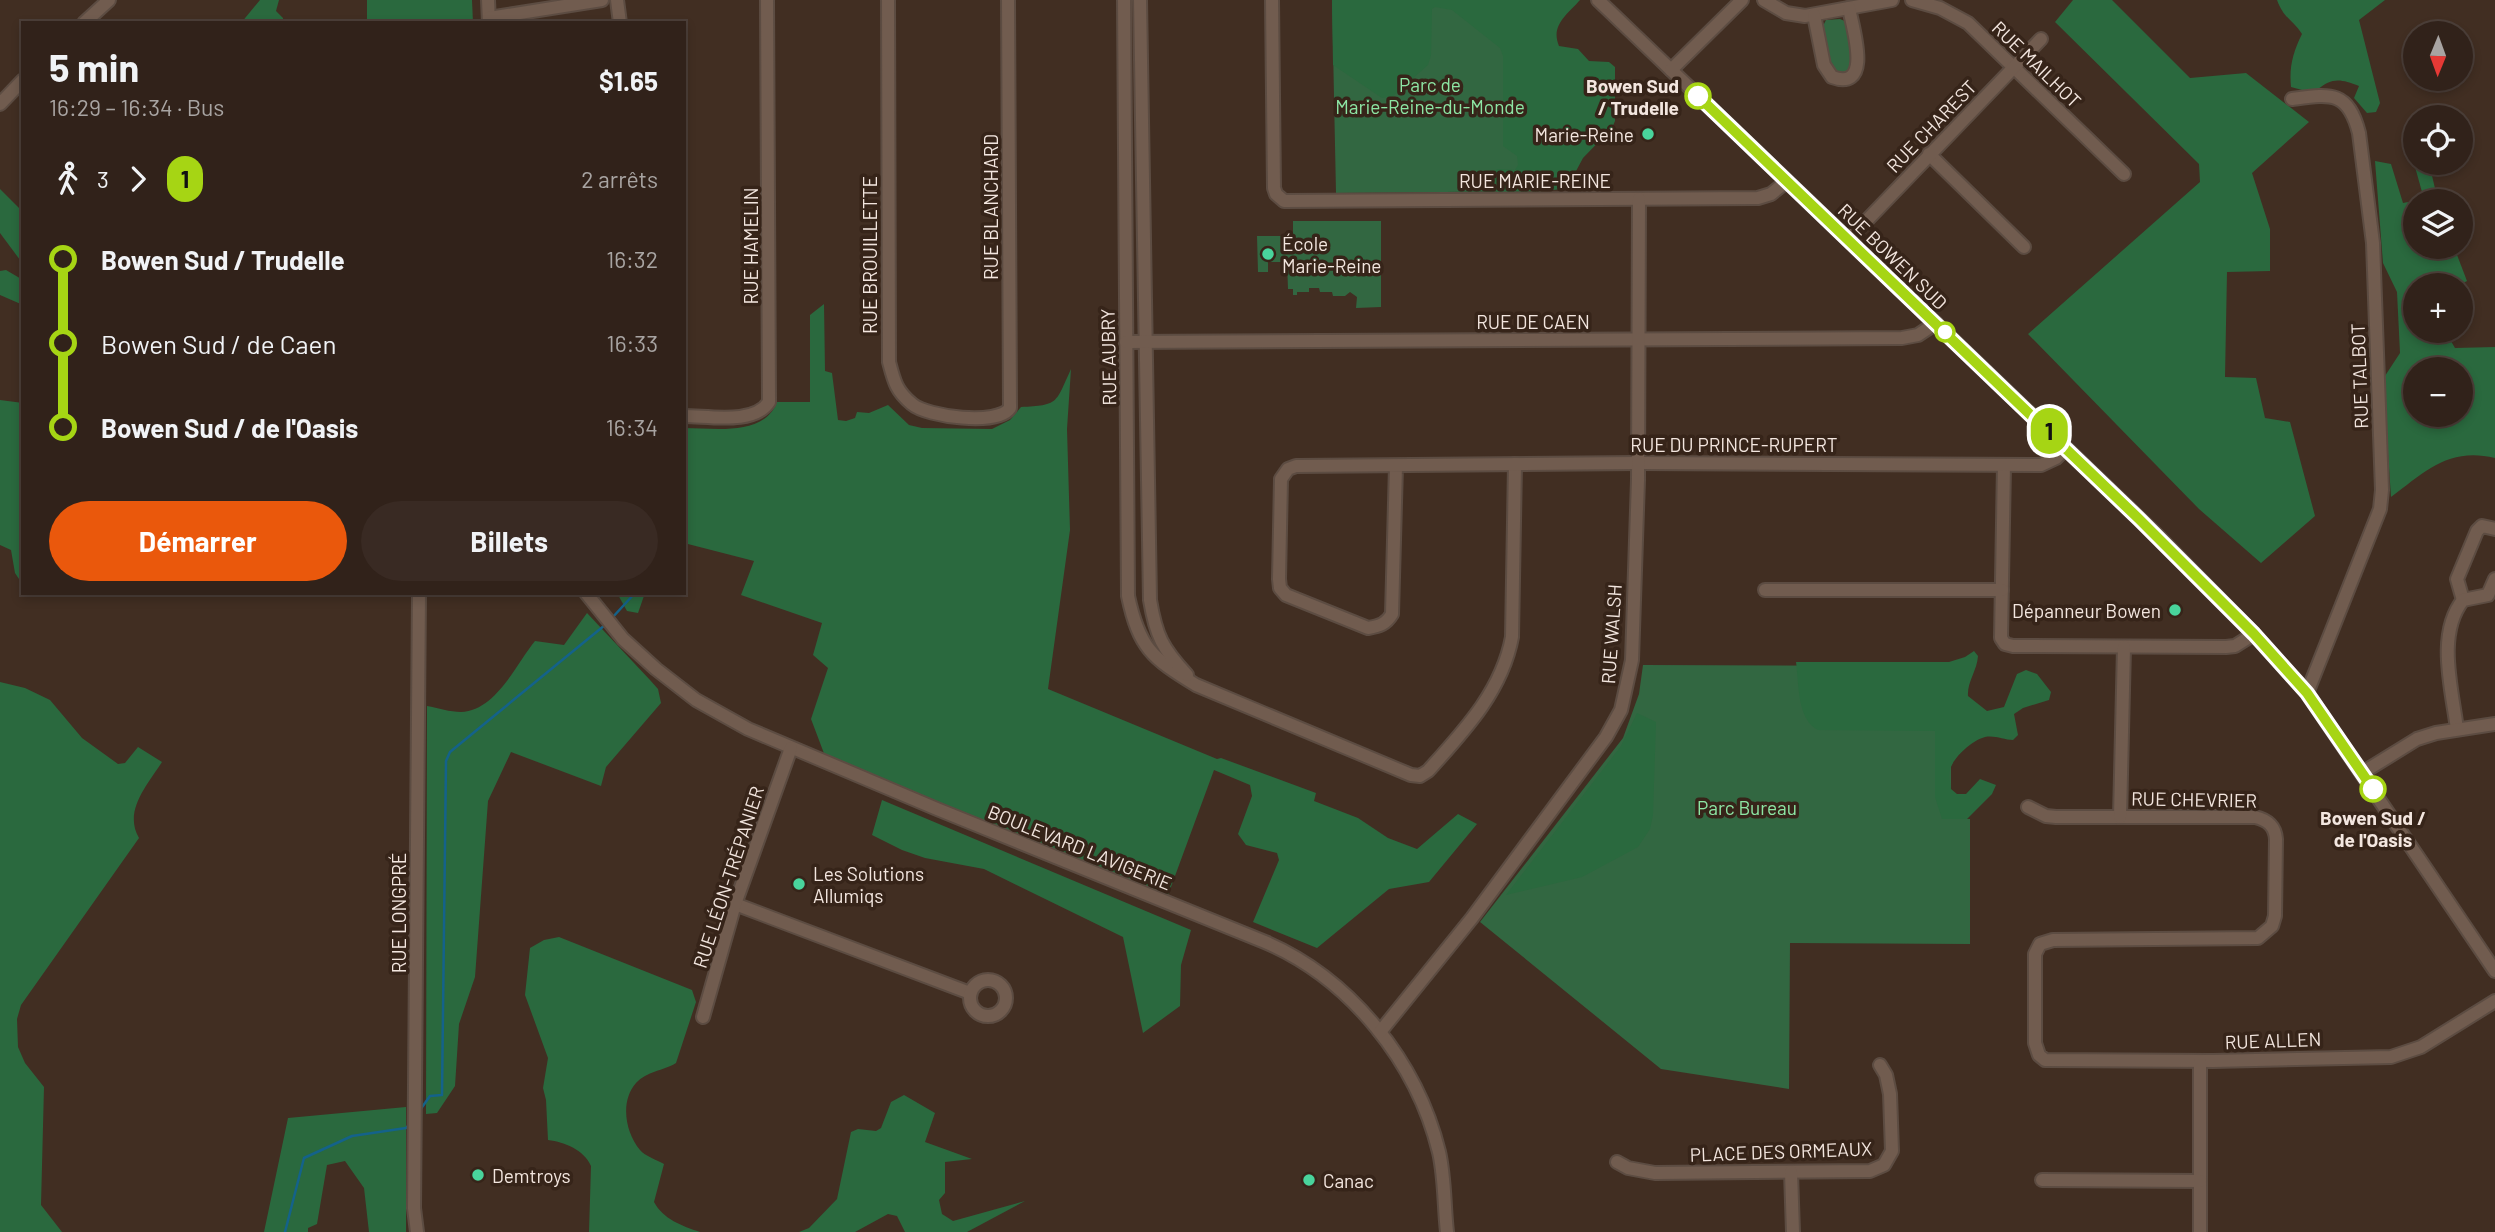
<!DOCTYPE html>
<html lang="fr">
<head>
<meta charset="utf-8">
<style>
  :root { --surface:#31221a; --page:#392a23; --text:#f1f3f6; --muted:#a8a4a2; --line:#4c3f39; --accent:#ea580c }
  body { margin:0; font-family:Barlow,sans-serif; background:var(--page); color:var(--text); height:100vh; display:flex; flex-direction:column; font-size:26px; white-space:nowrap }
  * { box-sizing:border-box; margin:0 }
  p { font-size:23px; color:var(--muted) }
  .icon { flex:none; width:38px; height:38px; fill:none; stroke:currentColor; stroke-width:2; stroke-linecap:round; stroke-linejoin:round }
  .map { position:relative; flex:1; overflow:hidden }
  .drawer { position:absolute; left:21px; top:21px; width:665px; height:574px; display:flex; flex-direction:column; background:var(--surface); border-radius:0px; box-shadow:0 4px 10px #0003,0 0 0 2px var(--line) }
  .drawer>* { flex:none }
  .badge { padding:0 14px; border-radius:23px; font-size:24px; line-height:46px }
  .needle { width:46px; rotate:181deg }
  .fabs { position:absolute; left:2403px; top:21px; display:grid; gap:14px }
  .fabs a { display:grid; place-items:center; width:70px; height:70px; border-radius:50%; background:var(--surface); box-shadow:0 4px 10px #0003,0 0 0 2px var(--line); font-size:35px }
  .map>.badge { position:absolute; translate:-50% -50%; box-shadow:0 0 0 4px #fff }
  .legs { display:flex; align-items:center; gap:10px; height:77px; padding:0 28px; font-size:23px }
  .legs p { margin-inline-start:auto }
  .overview { display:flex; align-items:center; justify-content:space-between; height:119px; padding:0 28px }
  h1 { font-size:38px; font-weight:700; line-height:52px }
  .primary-button { display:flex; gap:14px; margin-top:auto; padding:14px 28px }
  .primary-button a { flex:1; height:80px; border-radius:42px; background:var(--accent); color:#fff; font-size:28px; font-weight:700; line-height:80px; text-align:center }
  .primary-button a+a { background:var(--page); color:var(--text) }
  ul { padding:0 28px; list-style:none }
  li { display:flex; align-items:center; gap:24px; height:84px; font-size:26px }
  li i { display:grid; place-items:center; width:10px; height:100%; margin:0 9px; background:currentColor }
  li i::after { content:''; width:18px; height:18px; margin:-9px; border:5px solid; border-radius:50%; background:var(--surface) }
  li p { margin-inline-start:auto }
  li:first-child i { background:linear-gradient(#0000 50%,currentColor 0) }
  li:last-child i { background:linear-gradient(currentColor 50%,#0000 0) }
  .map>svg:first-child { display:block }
  .green { fill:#326741 }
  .forest { fill:#2a693e; fill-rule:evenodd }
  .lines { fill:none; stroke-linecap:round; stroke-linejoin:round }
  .stream { stroke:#14628a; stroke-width:2.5 }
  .minor-casing { stroke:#5c4c42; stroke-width:16 }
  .minor { stroke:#715c4f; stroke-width:12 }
  .line-1-casing { stroke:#fff; stroke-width:16 }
  .line-1 { stroke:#a6d514; stroke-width:10 }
  .stop-1-dot { fill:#fff; stroke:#a6d514; stroke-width:3.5 }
  .poi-dot { fill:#49d49c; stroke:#362419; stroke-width:2.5 }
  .labels { text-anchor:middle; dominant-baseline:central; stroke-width:7; stroke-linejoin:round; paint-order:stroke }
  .street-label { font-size:19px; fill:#f3e6df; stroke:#362419 }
  .park-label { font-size:19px; fill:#8de6a4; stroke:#362419 }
  .stop-label { font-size:19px; font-weight:bold; fill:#f3e6df; stroke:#362419; text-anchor:end }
  .poi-label { font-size:19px; fill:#f3e6df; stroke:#362419; text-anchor:start }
</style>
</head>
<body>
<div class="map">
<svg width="2495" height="1232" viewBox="0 0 2495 1232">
  <rect width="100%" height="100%" fill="#412e22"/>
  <g class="green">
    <polygon points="1332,0 1478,0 1614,104 1547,191 1336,193"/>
    <path d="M1840 19 1847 22 1853 57 1850 70 1841 73C1825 68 1825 43 1822 28L1826 20Z"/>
    <polygon points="1293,221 1381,221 1381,307 1356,308 1357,297 1350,292 1345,296 1333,296 1332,292 1320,292 1319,288 1309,288 1309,292 1297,292 1297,295 1293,295 1293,289 1288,289 1287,262 1268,262 1268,272 1258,272 1257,236 1293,236"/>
    <polygon points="1643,665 1951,666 1951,818 1970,819 1970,944 1790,943 1789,1089 1661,1069 1480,922 1623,738 1639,694"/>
  </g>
  <g class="forest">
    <polygon points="260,0 279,0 276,11 283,18 283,23 241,23"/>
    <polygon points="367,0 472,0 473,23 367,23"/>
    <path d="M1332 0H1580C1568 14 1550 25 1559 46L1578 49 1589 61 1609 62 1615 67V121L1612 128 1583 158 1567 188 1547 191 1497 192 1491 189 1488 177 1490 173 1498 169 1515 170 1518 165 1517 156 1503 146V56L1500 48 1452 10 1435 7 1432 9 1431 55 1428 65 1393 96 1382 98 1333 65Z"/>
    <polygon points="2073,0 2112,0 2190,78 2246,73 2309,122 2252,173 2270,229 2270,271 2227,272 2225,377 2256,378 2265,418 2290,422 2315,516 2261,563 2199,509 2028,334 2200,182 2199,164 2055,22"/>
    <path d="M2277 0H2385L2359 20 2380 103 2376 112 2367 113 2354 98 2359 86C2341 79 2332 77 2317 90H2302L2291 87C2289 67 2293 52 2302 34 2293 20 2284 19 2277 0Z"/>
    <path d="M2415 140V163H2429L2438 201H2415V247H2454L2467 281 2459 285H2415V331H2445L2455 348 2495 347V458C2449 447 2426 471 2391 497L2383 379 2400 353 2397 292 2383 263 2375 161 2391 164 2403 203 2424 199 2408 142ZM2415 369H2460V415H2415Z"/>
    <polygon points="0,189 23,212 23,264 0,233"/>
    <polygon points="6,270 23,280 23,305 0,295 0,271"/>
    <path d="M824 304 825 371 832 373 838 420 846 421 855 418 857 412 869 413 888 405 909 425 922 428 992 429 1010 420 1021 407C1059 405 1055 404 1071 369L1067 429 1070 530 1048 689 1217 759 1221 758 1316 793 1314 801 1358 818 1388 838 1417 849 1458 814 1477 824 1429 882 1389 889 1317 948 1253 922 1279 860 1277 853 1246 845 1238 834 1252 796 1250 785 1214 770 1168 895 825 756 811 719 828 668 813 655 822 623 741 595 754 561 684 543V428C714 428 764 437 777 402H810V315Z"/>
    <polygon points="0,400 23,403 21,582 15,573 11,550 0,545"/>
    <polygon points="617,593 645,593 638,613 627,611"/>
    <path d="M587 613 650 680 658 689 661 703 606 767 601 786 511 752 488 801 475 977 459 1024 455 1086 437 1113 426 1114 427 706C438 708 450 712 461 712 496 711 516 664 535 641L564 645Z"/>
    <path d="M1974 651 1978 656C1977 671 1967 682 1968 696L1987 711 2004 707 2017 674 2026 670 2037 674 2051 692 2049 700 2023 708 2014 714 2018 735 2013 740C2004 740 1995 735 1985 737 1973 740 1956 755 1951 767 1948 774 1950 782 1951 789L1957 794H1966L1980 779 1996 785 1992 794 1967 819H1942L1935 797V731L1818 730C1797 720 1799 683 1796 662H1949L1965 657Z"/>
    <path d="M0 682 25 688 50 700 82 738 118 764 125 763 138 747 162 762C148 784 123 811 139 838L21 1005 17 1019 18 1047 25 1063 44 1087 41 1205 62 1232H0Z"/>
    <polygon points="1637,713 1656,722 1653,815 1650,829 1638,847 1582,877 1506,895 1621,746"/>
    <polygon points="882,800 1191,930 1181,965 1180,1006 1143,1033 1123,937 984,869 925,858 902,850 872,835"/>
    <path d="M559 937 692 990 696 1002 676 1063C663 1071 647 1071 636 1083 620 1101 625 1132 640 1150 645 1156 657 1160 664 1164L654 1202C663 1219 682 1226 700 1232H589L591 1166C584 1150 565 1142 548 1140L546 1100 543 1088 548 1058 525 995 530 948 544 940Z"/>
    <polygon points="904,1095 935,1113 925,1142 972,1159 945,1162 945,1193 939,1200 942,1214 953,1221 1025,1201 967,1232 905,1232 897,1216 888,1214 855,1232 799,1232 809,1228 837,1199 851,1132 858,1129 876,1131 881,1128 891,1102"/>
    <polygon points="406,1107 406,1232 369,1232 364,1188 345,1161 327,1165 317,1224 308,1228 308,1232 264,1232 288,1118"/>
  </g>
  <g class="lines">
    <g class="stream">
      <polyline points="612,618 635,593"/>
      <polyline points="420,1110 430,1096 442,1095 446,761 450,752 605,625"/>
      <polyline points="285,1232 304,1158 352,1136 406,1128 410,1124"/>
    </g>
    <defs>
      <g id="minor">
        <polyline points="488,0 489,23"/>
        <polyline points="617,0 620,23"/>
        <path d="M888 0 889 362C894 381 896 391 912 404 927 417 998 426 1010 408L1008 0"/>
        <path d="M1124 0 1128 596C1139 648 1152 658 1196 685L1411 775 1420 776 1428 771C1464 731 1502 691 1512 637L1515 464"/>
        <path d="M1140 0 1150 600C1156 636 1162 648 1187 675"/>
        <polyline points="1272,0 1274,188 1276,194 1284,201 1758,198 1771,194 1787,181"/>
        <polyline points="1598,0 2158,536 2254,634 2307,693 2495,971"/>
        <polyline points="1764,0 1786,13 1805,16 1892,0"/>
        <polyline points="1912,0 1940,8 1968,23 2124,174"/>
        <path d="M1814 15 1824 65 1832 77C1874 92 1852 26 1849 8"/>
        <polyline points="489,18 602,0"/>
        <polyline points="84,23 109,0"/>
        <polyline points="1671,70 1742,0"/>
        <path d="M2292 99C2330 94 2348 90 2359 133L2373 243 2382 490 2380 509 2307 693"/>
        <polyline points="0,104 23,80"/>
        <polyline points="1929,154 2024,247"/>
        <polyline points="1848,240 2041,39"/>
        <polyline points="1126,342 1902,338 1918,335 1936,323"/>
        <path d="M684 416C709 416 754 425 769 402L767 0"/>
        <polyline points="2004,465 2001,638 2005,644 2013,646 2226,647 2235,646 2254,634"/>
        <path d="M1396 466 1392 614C1386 624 1380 626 1368 628L1286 595 1280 588 1279 579 1281 479 1288 469 1296 466 1638 463 2041 465 2056 458 2066 448"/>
        <polyline points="1765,590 2002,590"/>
        <path d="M586 593 623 639 656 669 696 700 748 729 937 809 1265 942C1351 979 1417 1062 1439 1152 1445 1178 1444 1206 1447 1232"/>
        <polyline points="2463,600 2457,579 2477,531 2482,526 2495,529"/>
        <path d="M2457 729C2452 689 2436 634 2463 600L2488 595 2495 579"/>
        <polyline points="2362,773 2417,739 2436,733 2495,724"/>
        <path d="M2028 807 2046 816 2056 817H2255C2268 820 2275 826 2276 839L2275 916 2272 926 2258 938 2053 940 2040 944 2035 954V1043L2039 1055 2045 1060 2213 1061 2391 1057 2421 1047 2495 1001"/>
        <polyline points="2120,817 2124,647"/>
        <polyline points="735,904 970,993"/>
        <circle cx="988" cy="998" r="18"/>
        <polyline points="703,1017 735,904 791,748"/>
        <polyline points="1380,1032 1472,918 1606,737 1621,710 1632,660 1638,480 1639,199"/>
        <polyline points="2200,1061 2200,1232"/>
        <polyline points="1617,1162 1628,1168 1655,1173 1870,1171 1884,1165 1892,1151 1890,1094 1886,1075 1880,1065"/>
        <polyline points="1791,1172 1793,1232"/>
        <polyline points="2042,1180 2200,1181"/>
        <polyline points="417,1232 414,1208 419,593"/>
      </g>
    </defs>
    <use href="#minor" class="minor-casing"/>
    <use href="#minor" class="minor"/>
  </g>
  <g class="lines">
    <defs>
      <polyline id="line-1" points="1698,96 2139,519 2254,634 2307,693 2373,789"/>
    </defs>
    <use href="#line-1" class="line-1-casing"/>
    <use href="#line-1" class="line-1"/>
  </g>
  <g class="stop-1-dot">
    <circle cx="1698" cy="96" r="12"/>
    <circle cx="1945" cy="332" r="9"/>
    <circle cx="2373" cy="789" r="12"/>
  </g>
  <g class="poi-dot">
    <circle cx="1648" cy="134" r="7"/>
    <circle cx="1268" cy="254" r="7"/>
    <circle cx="2175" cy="610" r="7"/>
    <circle cx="799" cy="884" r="7"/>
    <circle cx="478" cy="1175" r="7"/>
    <circle cx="1309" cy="1180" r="7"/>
  </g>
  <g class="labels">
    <g class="street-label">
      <text transform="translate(2037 64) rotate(44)">RUE MAILHOT</text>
      <text transform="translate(1931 126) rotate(-46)">RUE CHAREST</text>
      <text x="1535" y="180">RUE MARIE-REINE</text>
      <text transform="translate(990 207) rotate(-90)">RUE BLANCHARD</text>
      <text transform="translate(750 246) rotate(-90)">RUE HAMELIN</text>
      <text transform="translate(869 255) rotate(-90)">RUE BROUILLETTE</text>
      <text transform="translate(1893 256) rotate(44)">RUE BOWEN SUD</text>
      <text x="1533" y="321">RUE DE CAEN</text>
      <text transform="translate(1108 357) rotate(-91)">RUE AUBRY</text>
      <text transform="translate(2359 376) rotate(-92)">RUE TALBOT</text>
      <text x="1734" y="444">RUE DU PRINCE-RUPERT</text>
      <text transform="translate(1611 634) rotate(-86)">RUE WALSH</text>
      <text transform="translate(2194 799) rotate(1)">RUE CHEVRIER</text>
      <text transform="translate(1080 847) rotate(22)">BOULEVARD LAVIGERIE</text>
      <text transform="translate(728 877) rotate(-72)">RUE LÉON-TRÉPANIER</text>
      <text transform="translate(398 913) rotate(-90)">RUE LONGPRÉ</text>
      <text transform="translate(2273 1040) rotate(-2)">RUE ALLEN</text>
      <text transform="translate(1781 1151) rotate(-2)">PLACE DES ORMEAUX</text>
    </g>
    <g class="park-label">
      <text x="1430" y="84">Parc de<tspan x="1430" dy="22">Marie-Reine-du-Monde</tspan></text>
      <text x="1747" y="807">Parc Bureau</text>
    </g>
    <g class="stop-label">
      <text x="1679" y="85">Bowen Sud<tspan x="1679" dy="22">/ Trudelle</tspan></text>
      <text x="2373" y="817" text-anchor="middle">Bowen Sud /<tspan x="2373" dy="22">de l'Oasis</tspan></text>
    </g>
    <g class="poi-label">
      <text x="1634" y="134" text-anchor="end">Marie-Reine</text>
      <text x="1282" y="243">École<tspan x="1282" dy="22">Marie-Reine</tspan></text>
      <text x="2161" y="610" text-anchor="end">Dépanneur Bowen</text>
      <text x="813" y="873">Les Solutions<tspan x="813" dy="22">Allumiqs</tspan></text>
      <text x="492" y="1175">Demtroys</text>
      <text x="1323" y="1180">Canac</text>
    </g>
  </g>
</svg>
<div class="fabs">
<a><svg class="needle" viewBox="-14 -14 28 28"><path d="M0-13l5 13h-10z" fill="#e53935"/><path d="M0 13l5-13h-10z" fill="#a8a4a2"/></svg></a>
<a><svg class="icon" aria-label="locate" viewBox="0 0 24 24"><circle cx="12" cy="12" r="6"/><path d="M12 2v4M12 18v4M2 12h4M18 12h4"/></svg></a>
<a><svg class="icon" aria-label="layers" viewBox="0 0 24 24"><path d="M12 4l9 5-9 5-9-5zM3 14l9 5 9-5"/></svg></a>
<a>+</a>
<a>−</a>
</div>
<b class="badge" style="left:2049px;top:431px;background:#a6d514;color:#111">1</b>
<section class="drawer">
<div class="overview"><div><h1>5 min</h1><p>16:29 – 16:34 · Bus</p></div><b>$1.65</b></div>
<div class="legs"><svg class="icon" aria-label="walk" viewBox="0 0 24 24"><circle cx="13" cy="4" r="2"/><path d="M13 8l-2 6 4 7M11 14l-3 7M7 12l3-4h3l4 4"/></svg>3<svg class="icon" aria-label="forward" viewBox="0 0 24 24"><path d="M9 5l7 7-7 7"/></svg><b class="badge" style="background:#a6d514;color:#111">1</b><p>2 arrêts</p></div>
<ul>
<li><i style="color:#a6d514"></i><b>Bowen Sud / Trudelle</b><p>16:32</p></li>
<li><i style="color:#a6d514"></i><span>Bowen Sud / de Caen</span><p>16:33</p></li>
<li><i style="color:#a6d514"></i><b>Bowen Sud / de l'Oasis</b><p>16:34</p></li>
</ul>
<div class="primary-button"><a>Démarrer</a><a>Billets</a></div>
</section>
</div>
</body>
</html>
